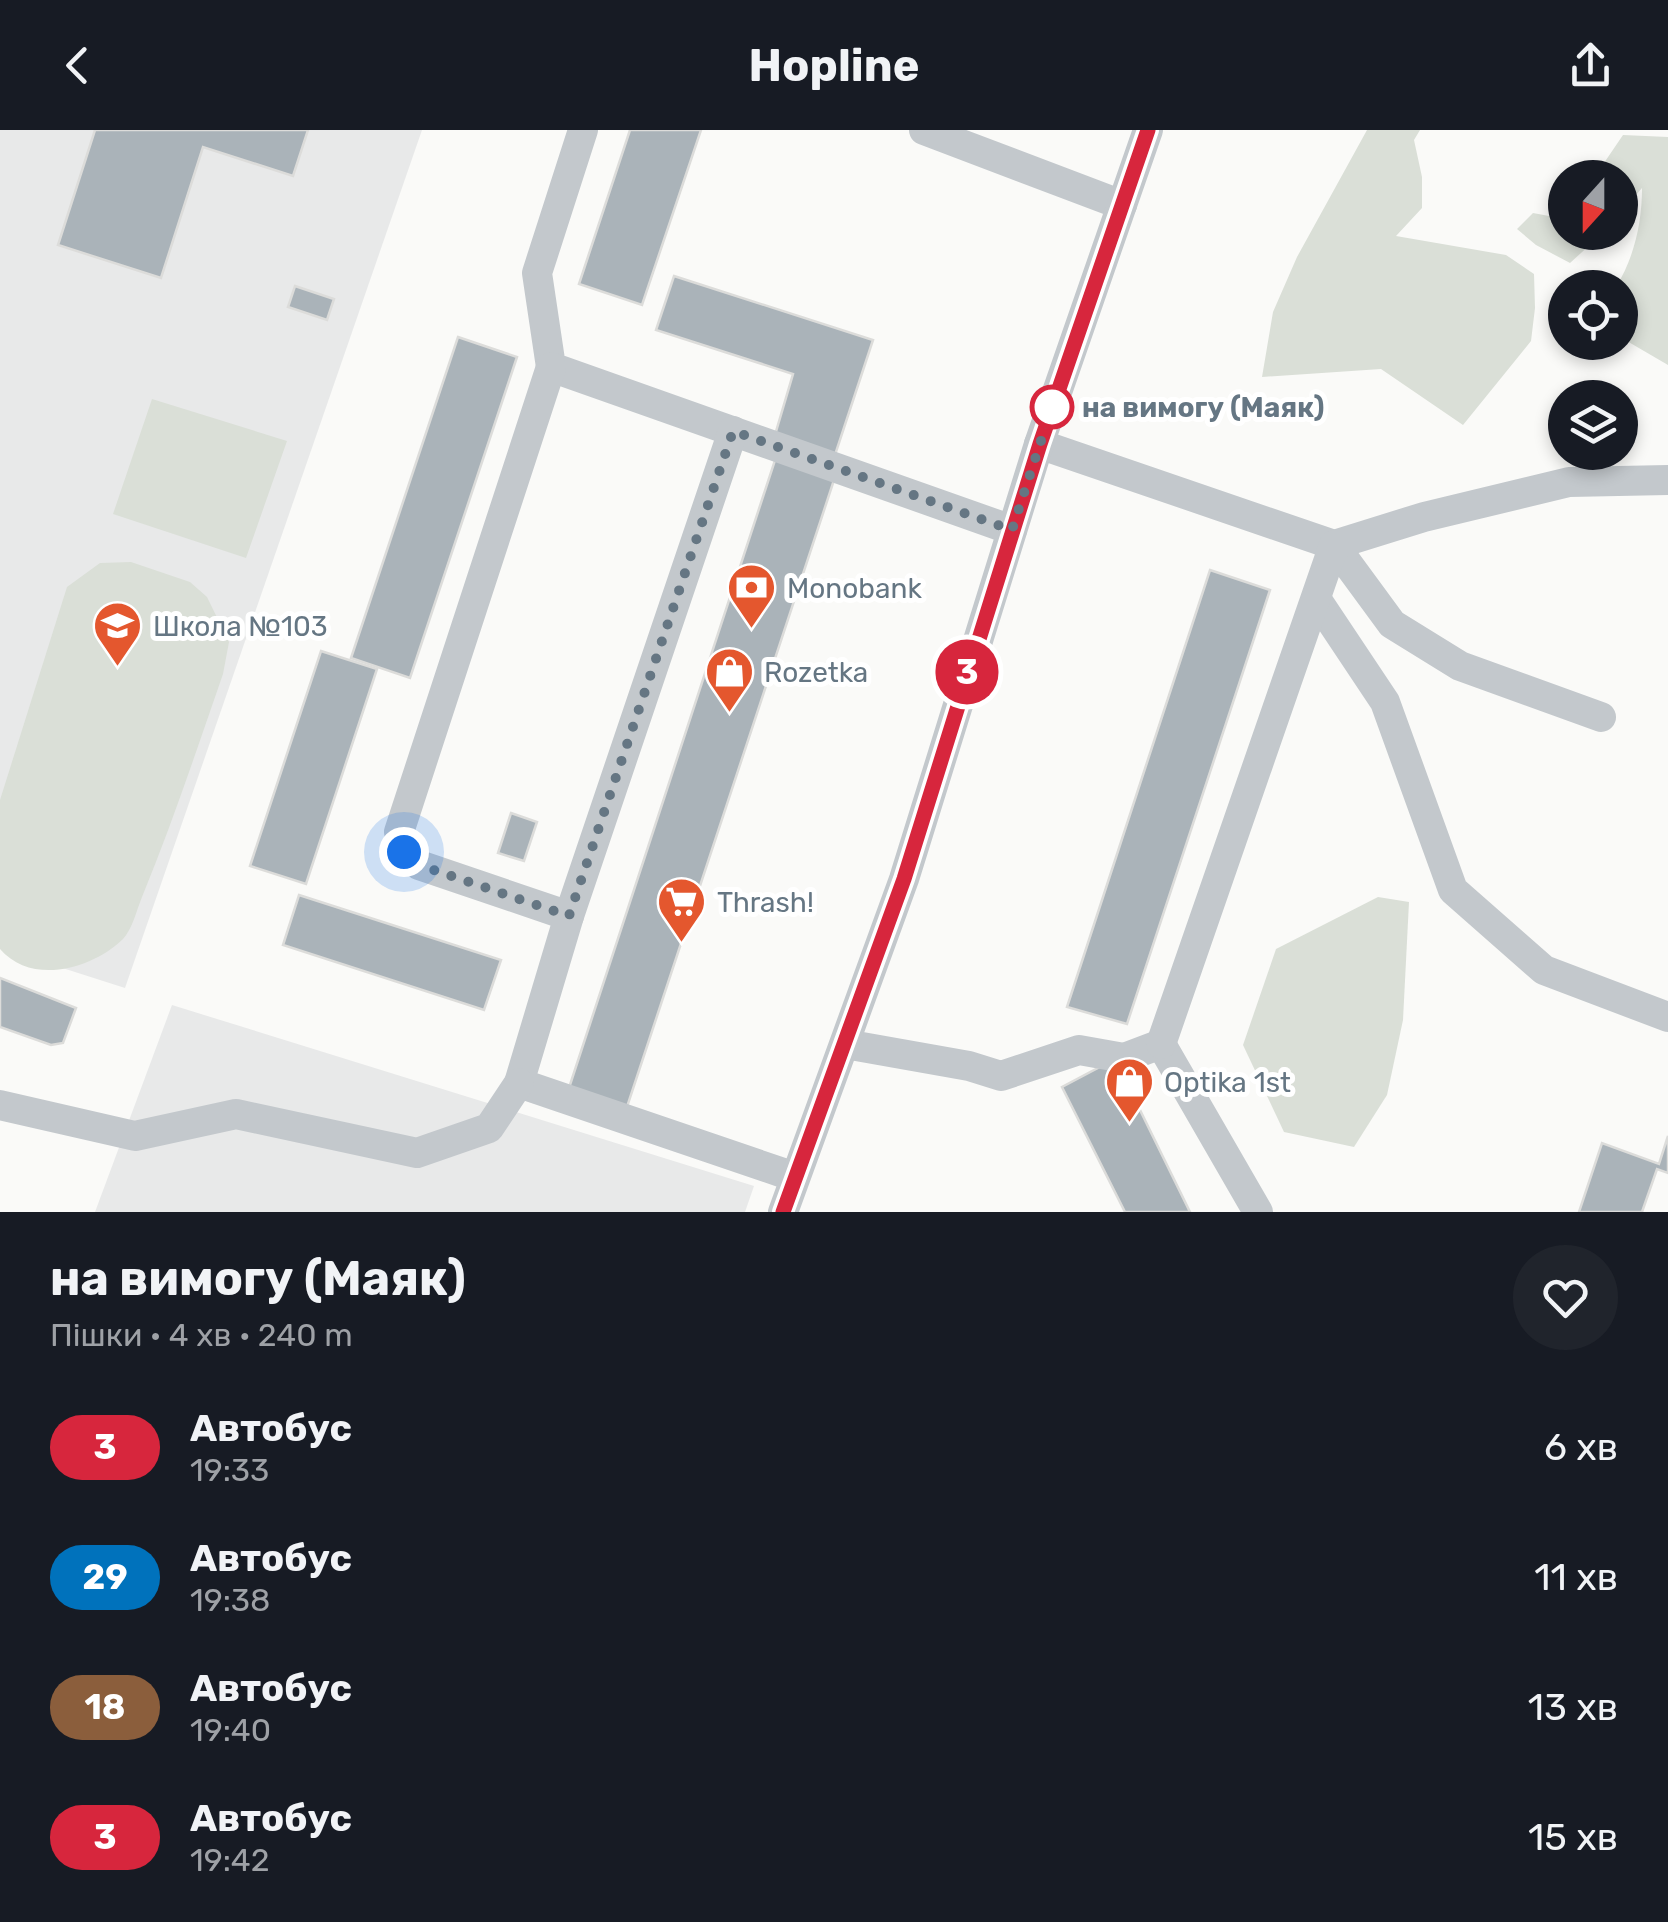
<!DOCTYPE html>
<html lang="uk">
<head>
<meta charset="utf-8">
<style>
  :root { --surface:#171b24; --page:#20242c; --text:#f1f3f6; --muted:#9ea1a6 }
  body { margin:0; font-family:Rubik,sans-serif; background:var(--page); color:var(--text); height:100vh; display:flex; flex-direction:column; font-size:38px; white-space:nowrap }
  * { box-sizing:border-box; margin:0 }
  p { font-size:32px; color:var(--muted) }
  .icon { flex:none; width:55px; height:55px; fill:none; stroke:currentColor; stroke-width:2; stroke-linecap:round; stroke-linejoin:round }
  .map { position:relative; height:1082px; overflow:hidden }
  .details { display:flex; flex-direction:column; background:var(--surface); flex:1 }
  .details>* { flex:none }
  .badge { padding:0 20px; border-radius:32px; font-size:35px; line-height:65px }
  .needle { width:65px; rotate:201deg }
  .tools { position:absolute; left:1548px; top:30px; display:grid; gap:20px }
  .tools a { display:grid; place-items:center; width:90px; height:90px; border-radius:50%; background:var(--surface); box-shadow:0 5px 15px #0003; font-size:50px }
  .you { position:absolute; width:50px; height:50px; margin:-25px; border:8px solid #fff; border-radius:50%; background:#1a73e8; box-shadow:0 0 0 15px #1a73e833 }
  .map>.badge { position:absolute; translate:-50% -50%; box-shadow:0 0 0 5px #fff }
  .round { display:grid; place-items:center; flex:none; width:105px; height:105px; border-radius:52px; background:var(--page) }
  .headline { display:flex; align-items:center; justify-content:space-between; height:170px; padding:0 50px }
  h1 { font-size:48px; font-weight:700; line-height:75px }
  ul { padding:0; list-style:none }
  li { display:flex; align-items:center; gap:30px; height:130px; padding:0 50px }
  li div { flex:1 }
  li b { display:block; font-size:38px }
  li em { font-style:normal }
  li .badge { min-width:110px; font-weight:700; text-align:center }
  header { display:flex; justify-content:space-between; align-items:center; height:130px; padding:0 50px; background:var(--surface); font-size:45px; font-weight:700 }
  .map>svg:first-child { display:block }
  .built { fill:#e8e9e9 }
  .green { fill:#dadfd7 }
  .building { fill:#aab3b9; stroke:#dcdcda; stroke-width:2.5 }
  .lines { fill:none; stroke-linecap:round; stroke-linejoin:round }
  .minor { stroke:#c3c8cc; stroke-width:30 }
  .line-casing { stroke:#fff; stroke-width:22 }
  .line { stroke:#d7263d; stroke-width:15 }
  .walk { stroke:#657683; stroke-width:10; stroke-dasharray:0 18 }
  .stop-dot { fill:#fff; stroke:#d7263d; stroke-width:5 }
  .labels { text-anchor:middle; dominant-baseline:central; stroke-width:10; stroke-linejoin:round; paint-order:stroke }
  .stop-label { font-size:28px; font-weight:bold; fill:#657683; stroke:#fff; text-anchor:start }
  .poi-label { font-size:28px; fill:#657683; stroke:#fff; text-anchor:start }
</style>
</head>
<body>
<header><svg class="icon" aria-label="back" viewBox="0 0 24 24"><path d="M15 5l-7 7 7 7"/></svg>Hopline<svg class="icon" aria-label="share" viewBox="0 0 24 24"><path d="M12 15V3M7 8l5-5 5 5M5 13v7h14v-7"/></svg></header>
<div class="map">
<svg width="1668" height="1082" viewBox="0 0 1668 1082">
  <rect width="100%" height="100%" fill="#fafaf8"/>
  <g class="built">
    <polygon points="0,0 422,0 125,858 0,818"/>
    <polygon points="172,875 754,1056 745,1082 95,1082"/>
  </g>
  <g class="green">
    <polygon points="1367,0 1420,0 1414,10 1422,47 1422,78 1396,106 1506,125 1534,144 1535,178 1531,211 1463,295 1381,239 1262,247 1273,182 1297,127"/>
    <path d="M1623 5 1668 7V235L1620 207V158L1616 157C1634 128 1642 93 1642 58L1620 83V48L1578 47V45L1604 33Z"/>
    <polygon points="1533,83 1565,89 1565,102 1603,103 1570,133 1536,115 1517,99"/>
    <polygon points="152,269 287,311 246,428 113,384"/>
    <path d="M131 432 190 452 207 467 229 512 223 544C197 619 172 694 142 767 137 779 132 800 123 809 92 839 32 856 0 819V670L67 457 100 433Z"/>
    <polygon points="1378,767 1409,772 1403,890 1387,965 1354,1017 1284,1002 1243,915 1276,819"/>
  </g>
  <g class="building">
    <polygon points="95,0 308,0 293,46 203,17 161,148 58,115"/>
    <polygon points="630,0 701,0 642,175 579,154"/>
    <polygon points="674,146 873,210 835,325 775,305 793,244 656,200"/>
    <polygon points="295,156 334,169 327,190 288,177"/>
    <polygon points="458,207 517,227 410,548 351,528"/>
    <polygon points="777,324 836,344 625,983 567,964"/>
    <polygon points="1210,440 1270,460 1127,894 1067,877"/>
    <polygon points="321,521 377,539 306,754 250,736"/>
    <polygon points="511,683 537,692 524,731 498,723"/>
    <polygon points="299,765 501,830 484,880 283,815"/>
    <polygon points="0,848 76,878 63,913 51,915 0,897"/>
    <polygon points="1115,929 1190,1082 1125,1082 1062,957"/>
    <polygon points="1668,1006 1668,1043 1657,1039 1642,1082 1579,1082 1602,1013 1659,1034"/>
  </g>
  <g class="lines">
    <g class="minor">
      <polyline points="583,0 537,143 551,237 1012,400"/>
      <polyline points="924,0 1122,75"/>
      <polyline points="551,237 399,702 405,722 419,735 569,786"/>
      <polyline points="733,301 569,786 519,953 795,1047"/>
      <polyline points="1039,314 1334,415 1392,494 1460,536 1601,587"/>
      <polyline points="1317,470 1385,572 1453,760 1544,840 1668,887"/>
      <polyline points="845,914 969,936 1001,946 1079,920 1124,928 1161,914 1258,1082"/>
      <polyline points="1161,914 1334,415 1424,387 1569,352 1668,350"/>
      <polyline points="0,975 135,1006 236,984 417,1023 489,998 519,953"/>
      <polyline points="783,1082 904,749 1039,314 1148,0"/>
    </g>
  </g>
  <g class="lines">
    <defs>
      <polyline id="line" points="783,1082 904,749 1040,314 1148,0"/>
    </defs>
    <use href="#line" class="line-casing"/>
    <use href="#line" class="line"/>
    <polyline class="walk" points="404,722 419,735 569,786 733,301 1012,400 1052,277"/>
  </g>
  <defs>
    <symbol id="bank-pin" viewBox="-11 -11 22 30"><path d="M0 17L-7.5 6A9.5 9.5 0 1 1 7.5 6Z" fill="#e4572e" stroke="#fff"/><path d="M-6-4H6V4H-6ZM0-2.3a2.3 2.3 0 1 0 0 4.6a2.3 2.3 0 1 0 0-4.6Z" fill="#fff"/></symbol>
    <symbol id="school-pin" viewBox="-11 -11 22 30"><path d="M0 17L-7.5 6A9.5 9.5 0 1 1 7.5 6Z" fill="#e4572e" stroke="#fff"/><path d="M0-5L7-2L0 1L-7-2ZM-4 1L0 2.5L4 1V4Q0 6-4 4Z" fill="#fff"/></symbol>
    <symbol id="shop-pin" viewBox="-11 -11 22 30"><path d="M0 17L-7.5 6A9.5 9.5 0 1 1 7.5 6Z" fill="#e4572e" stroke="#fff"/><path d="M-5-2.5h2.3a2.7 3.5 0 0 1 5.4 0H5L5.5 6h-11ZM-1.5-2.5h3a1.5 2.3 0 0 0-3 0Z" fill="#fff"/></symbol>
    <symbol id="supermarket-pin" viewBox="-11 -11 22 30"><path d="M0 17L-7.5 6A9.5 9.5 0 1 1 7.5 6Z" fill="#e4572e" stroke="#fff"/><path d="M-6-5.5h2.5l.6 2H6L4.5 2H-2.5L-4.4-4H-6ZM-1.5 3.2a1.3 1.3 0 1 0 .1 0ZM3 3.2a1.3 1.3 0 1 0 .1 0Z" fill="#fff"/></symbol>
  </defs>
  <g fill-rule="evenodd">
    <use href="#bank-pin" x="724" y="430" width="55" height="75"/>
    <use href="#school-pin" x="90" y="468" width="55" height="75"/>
    <use href="#shop-pin" x="702" y="514" width="55" height="75"/>
    <use href="#supermarket-pin" x="654" y="744" width="55" height="75"/>
    <use href="#shop-pin" x="1102" y="924" width="55" height="75"/>
  </g>
  <circle class="stop-dot" cx="1052" cy="277" r="20"/>
  <g class="labels">
    <g class="stop-label">
      <text x="1082" y="277">на вимогу (Маяк)</text>
    </g>
    <g class="poi-label">
      <text x="787" y="458">Monobank</text>
      <text x="153" y="496">Школа №103</text>
      <text x="764" y="542">Rozetka</text>
      <text x="717" y="772">Thrash!</text>
      <text x="1164" y="952">Оptika 1st</text>
    </g>
  </g>
</svg>
<div class="tools">
<a><svg class="needle" viewBox="-14 -14 28 28"><path d="M0-13l5 13h-10z" fill="#e53935"/><path d="M0 13l5-13h-10z" fill="#9ea1a6"/></svg></a>
<a><svg class="icon" aria-label="locate" viewBox="0 0 24 24"><circle cx="12" cy="12" r="6"/><path d="M12 2v4M12 18v4M2 12h4M18 12h4"/></svg></a>
<a><svg class="icon" aria-label="layers" viewBox="0 0 24 24"><path d="M12 4l9 5-9 5-9-5zM3 14l9 5 9-5"/></svg></a>
</div>
<div class="you" style="left:404px;top:722px"></div>
<b class="badge" style="left:967px;top:542px;background:#d7263d;color:#fff">3</b>
</div>
<section class="details">
<div class="headline"><div><h1>на вимогу (Маяк)</h1><p>Пішки · 4 хв · 240 m</p></div><a class="round"><svg class="icon" aria-label="heart" viewBox="0 0 24 24"><path d="M12 20l-8-8c-3-5 5-10 8-4 3-6 11-1 8 4z"/></svg></a></div>
<ul>
<li><span class="badge" style="background:#d7263d;color:#fff">3</span><div><b>Автобус</b><p>19:33</p></div><em>6 хв</em></li>
<li><span class="badge" style="background:#0072bc;color:#fff">29</span><div><b>Автобус</b><p>19:38</p></div><em>11 хв</em></li>
<li><span class="badge" style="background:#8b5e3c;color:#fff">18</span><div><b>Автобус</b><p>19:40</p></div><em>13 хв</em></li>
<li><span class="badge" style="background:#d7263d;color:#fff">3</span><div><b>Автобус</b><p>19:42</p></div><em>15 хв</em></li>
</ul>
</section>
</body>
</html>
